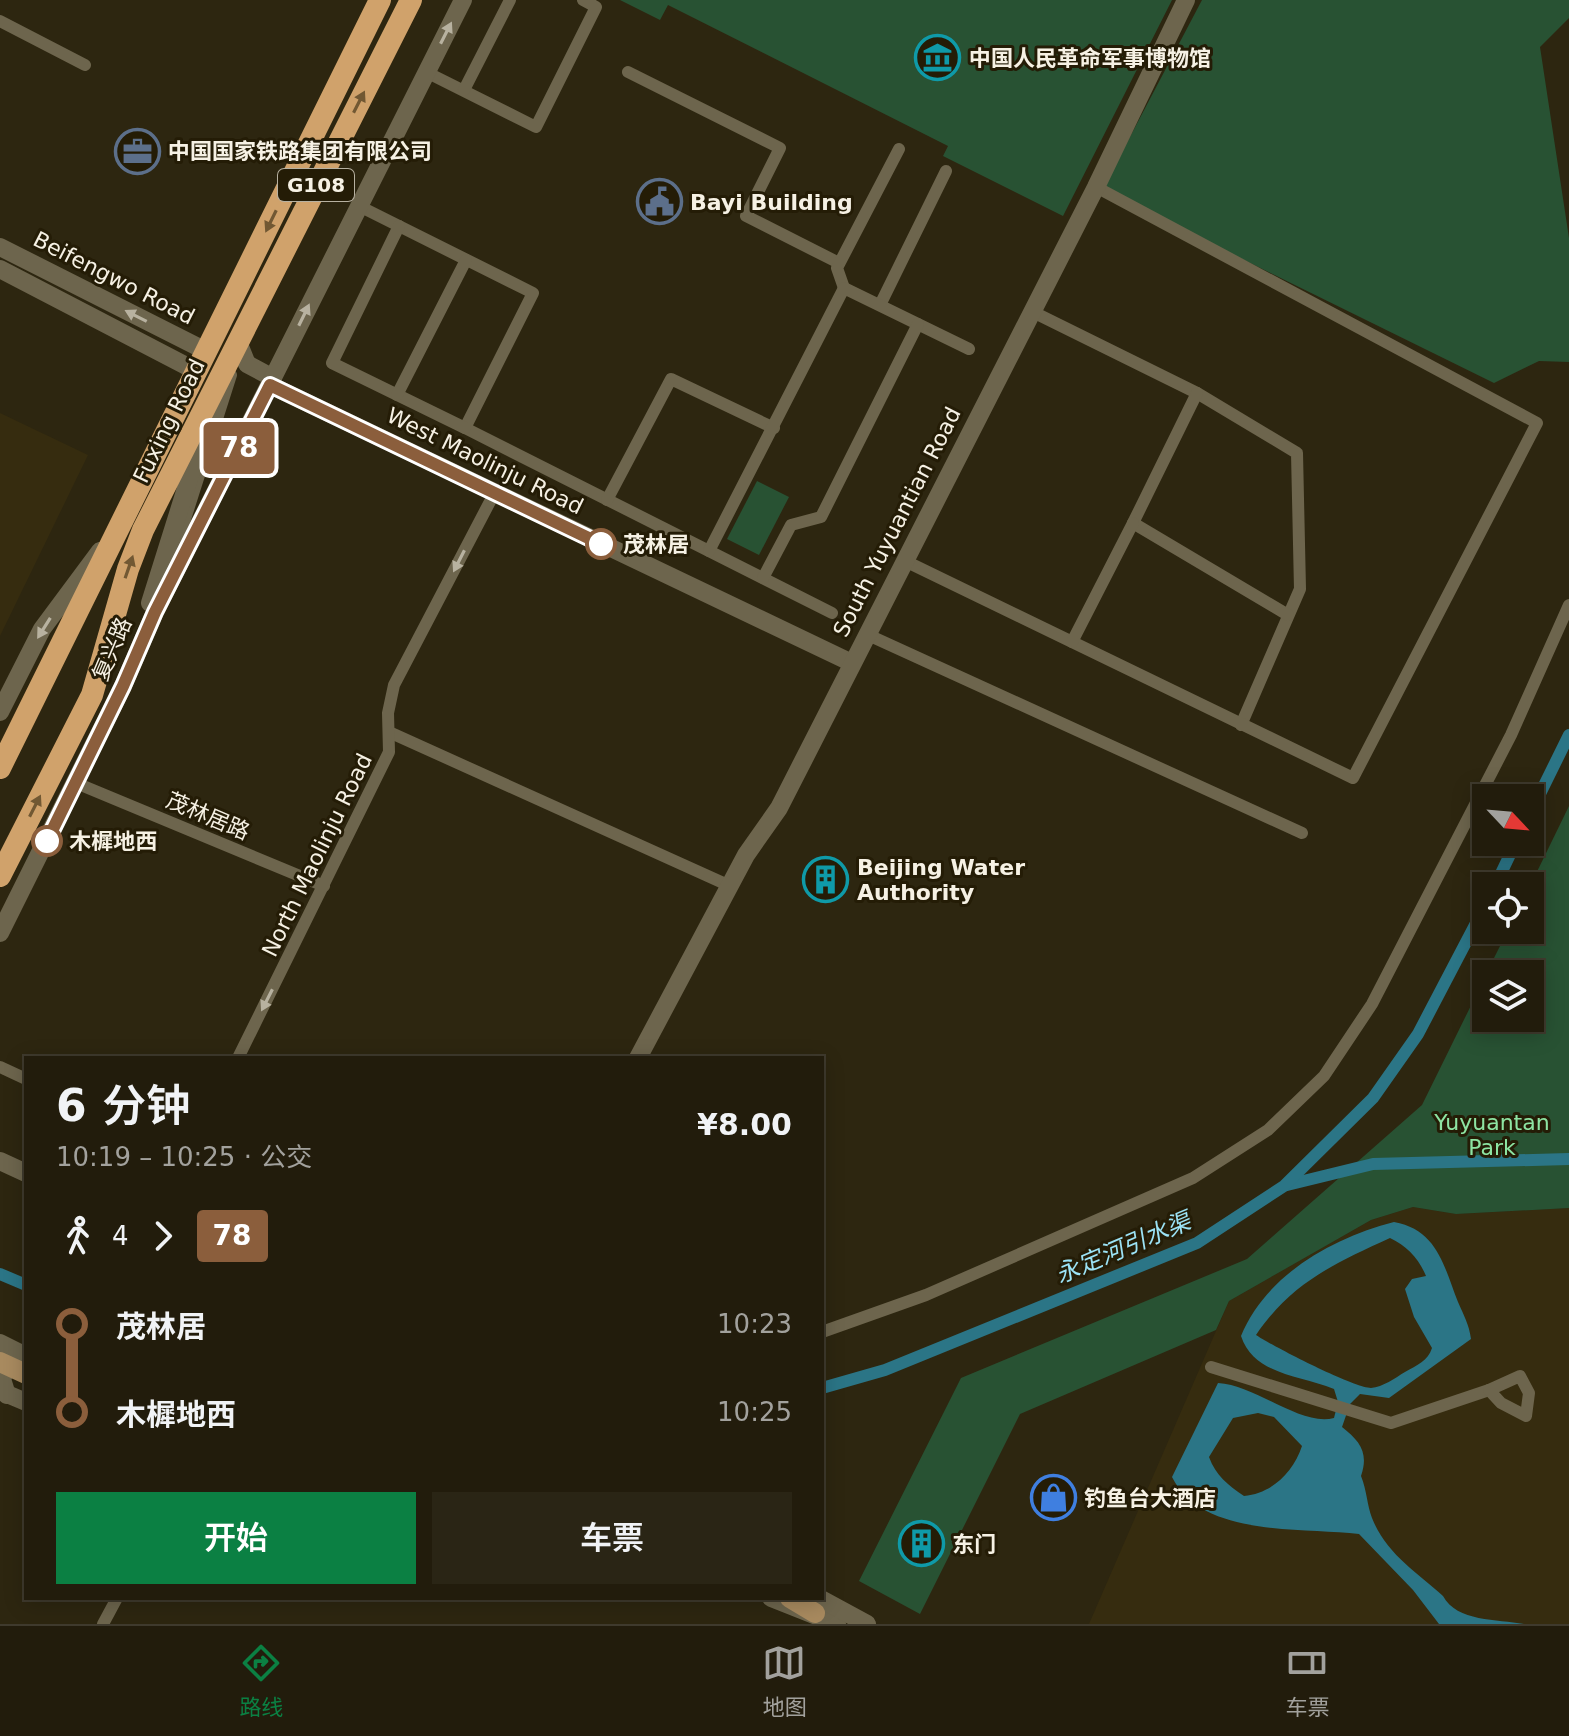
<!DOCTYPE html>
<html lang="zh">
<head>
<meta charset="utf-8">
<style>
  :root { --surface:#221c0c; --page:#2a2515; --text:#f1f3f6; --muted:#a2a19d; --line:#3f3a2d; --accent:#0b8043 }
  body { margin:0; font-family:"DejaVu Sans","Noto Sans SC",sans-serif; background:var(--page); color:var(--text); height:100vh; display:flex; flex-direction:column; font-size:30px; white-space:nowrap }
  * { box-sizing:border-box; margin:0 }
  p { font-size:26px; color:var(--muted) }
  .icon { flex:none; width:44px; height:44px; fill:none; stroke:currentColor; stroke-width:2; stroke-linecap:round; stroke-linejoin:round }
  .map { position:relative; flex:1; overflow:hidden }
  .drawer { position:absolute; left:24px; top:1056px; width:800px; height:544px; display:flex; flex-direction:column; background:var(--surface); border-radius:0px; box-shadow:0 4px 20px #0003,0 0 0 2px var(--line) }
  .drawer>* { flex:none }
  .badge { padding:0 16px; border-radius:6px; font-size:28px; line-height:52px }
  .needle { width:52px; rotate:116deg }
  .buttons { position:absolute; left:1472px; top:784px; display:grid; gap:16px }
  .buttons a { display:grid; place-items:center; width:72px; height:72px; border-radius:0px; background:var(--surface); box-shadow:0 4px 20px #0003,0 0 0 2px var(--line); font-size:40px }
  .map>.badge { position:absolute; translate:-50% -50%; box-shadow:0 0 0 4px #fff }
  .legs { display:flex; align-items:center; gap:12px; height:88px; padding:0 32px; font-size:26px }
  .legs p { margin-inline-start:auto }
  .head { display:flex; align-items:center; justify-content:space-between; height:136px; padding:0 32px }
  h1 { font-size:44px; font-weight:600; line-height:60px }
  .button { display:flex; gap:16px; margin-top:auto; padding:16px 32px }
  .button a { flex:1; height:92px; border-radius:0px; background:var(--accent); color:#fff; font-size:32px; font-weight:600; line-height:92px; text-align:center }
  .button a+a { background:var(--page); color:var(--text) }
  ul { padding:0 32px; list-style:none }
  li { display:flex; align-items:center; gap:28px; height:88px; font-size:30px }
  li i { display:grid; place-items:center; width:12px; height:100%; margin:0 10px; background:currentColor }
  li i::after { content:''; width:20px; height:20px; margin:-10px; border:6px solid; border-radius:50%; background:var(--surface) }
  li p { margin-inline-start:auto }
  li:first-child i { background:linear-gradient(#0000 50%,currentColor 0) }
  li:last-child i { background:linear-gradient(currentColor 50%,#0000 0) }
  .tabs { display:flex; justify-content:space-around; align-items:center; height:112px; border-top:2px solid var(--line); background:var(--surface); font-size:22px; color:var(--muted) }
  .tabs a { display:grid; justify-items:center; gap:4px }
  .tabs .active { color:var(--accent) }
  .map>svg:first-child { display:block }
  .built { fill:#362c0f }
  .green { fill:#285233 }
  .water { fill:#2b7586; fill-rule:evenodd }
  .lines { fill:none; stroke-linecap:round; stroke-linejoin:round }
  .canal { stroke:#2b7586; stroke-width:12 }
  .street { stroke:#6d654d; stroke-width:12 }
  .secondary { stroke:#6d654d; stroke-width:18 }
  .primary { stroke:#a88a5f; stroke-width:20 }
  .highway { stroke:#d0a26b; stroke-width:22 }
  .oneway { fill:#b8b2a0 }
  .oneway2 { fill:#715833 }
  .line-1-casing { stroke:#fff; stroke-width:18 }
  .line-1 { stroke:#8b5e3c; stroke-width:12 }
  .stop-1-dot { fill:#fff; stroke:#8b5e3c; stroke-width:4 }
  .labels { text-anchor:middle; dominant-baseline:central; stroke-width:6; stroke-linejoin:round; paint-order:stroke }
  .shield { fill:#241c06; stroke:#b7b1a1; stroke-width:2 }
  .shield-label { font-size:20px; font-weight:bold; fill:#f6f1e4 }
  .poi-label { font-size:22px; font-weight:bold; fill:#f6f1e4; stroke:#241c06; text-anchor:start }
  .street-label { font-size:22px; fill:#f6f1e4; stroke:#241c06 }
  .stop-label { font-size:22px; font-weight:bold; fill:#f6f1e4; stroke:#241c06; text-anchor:start }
  .park-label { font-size:22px; fill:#8de4a2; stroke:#241c06 }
  .water-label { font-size:24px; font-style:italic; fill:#9ce3f6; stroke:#241c06 }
</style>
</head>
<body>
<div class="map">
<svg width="1569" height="1624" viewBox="0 0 1569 1624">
  <rect width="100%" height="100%" fill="#2d2610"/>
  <g class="built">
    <polygon points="0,413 88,455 0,636"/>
    <polygon points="1413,1207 1456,1214 1569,1208 1569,1624 1089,1624 1229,1301 1371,1220"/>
  </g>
  <g class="green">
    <polygon points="620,0 1172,0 1063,216 943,156 948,146 668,5 660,20"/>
    <polygon points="1202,0 1569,0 1569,18 1540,47 1569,238 1569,362 1539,361 1494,383 1102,190"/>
    <polygon points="757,481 789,497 759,555 727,539"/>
    <polygon points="1569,806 1569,1208 1456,1214 1413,1207 1371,1220 1229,1301 1216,1330 1020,1414 920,1614 859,1581 961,1378 1247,1259 1422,1105 1486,975 1486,1018 1530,1018 1530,974 1486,974 1508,930 1530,930 1530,886"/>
  </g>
  <path class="water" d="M1394 1222C1438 1230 1444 1267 1458 1302 1464 1316 1469 1324 1471 1339L1389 1398 1360 1394 1350 1404 1342 1427C1360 1441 1369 1453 1361 1476 1367 1491 1367 1505 1372 1518 1386 1554 1417 1572 1443 1596 1457 1622 1497 1619 1524 1624H1439L1413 1590 1359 1534C1302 1527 1202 1538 1172 1477L1218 1383C1256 1385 1301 1427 1334 1418L1338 1402 1334 1389C1299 1375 1254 1375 1241 1336 1266 1275 1332 1238 1394 1222ZM1390 1238C1407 1246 1419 1259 1426 1276L1412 1279 1405 1289 1414 1317 1432 1348C1428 1361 1417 1365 1405 1372 1395 1378 1383 1387 1371 1388 1354 1388 1272 1346 1256 1335 1291 1283 1335 1263 1390 1238ZM1258 1413 1274 1417 1302 1446C1293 1473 1272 1493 1244 1496 1228 1485 1216 1476 1209 1457L1233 1418Z"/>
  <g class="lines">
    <g class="canal">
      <polyline points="1530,814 1569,735"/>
      <polyline points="1495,886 1516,842"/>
      <polyline points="1287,1185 1373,1164 1569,1159"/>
      <polyline points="0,1274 26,1285"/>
      <polyline points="822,1388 885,1370 1197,1243 1284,1186 1373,1098 1418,1034 1486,904"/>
    </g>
    <g class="street">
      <polyline points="0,21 85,65"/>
      <polyline points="426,72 536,127 596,7 583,0"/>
      <polyline points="628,72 780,148 746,216 839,263"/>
      <polyline points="464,90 510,0"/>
      <polyline points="357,205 533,293 465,428 832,613"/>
      <polyline points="399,226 332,363 465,428"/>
      <polyline points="844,288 837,268 899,149"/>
      <polyline points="880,305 946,171"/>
      <polyline points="1033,312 1197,393 1297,453 1300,589 1241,725"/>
      <polyline points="1197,393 1133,523 1288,615"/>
      <polyline points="397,395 466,260"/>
      <polyline points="607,500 671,379 774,428"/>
      <polyline points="709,551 844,288 969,349"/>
      <polyline points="903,560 1353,778 1537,423 1096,187"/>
      <polyline points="171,563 231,375"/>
      <polyline points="763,578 791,525 821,517 918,324"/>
      <polyline points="866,634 1302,833"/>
      <polyline points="1072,642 1133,523"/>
      <polyline points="389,732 730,886"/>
      <polyline points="76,783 324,886"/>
      <polyline points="238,1058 389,752 388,713 394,685 495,492"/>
      <polyline points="0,1067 26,1079"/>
      <polyline points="822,1332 926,1295 1193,1178 1268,1130 1324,1076 1372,1004 1511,735 1569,605"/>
      <polyline points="1211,1367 1391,1423 1489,1390"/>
      <polygon points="1520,1376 1529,1393 1526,1416 1501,1403 1489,1390"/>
      <polyline points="103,1624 117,1598"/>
    </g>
    <g class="secondary">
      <polyline points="0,247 206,351"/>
      <polyline points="0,269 196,371"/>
      <polyline points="241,349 247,364 273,378"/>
      <polyline points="270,385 852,663"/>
      <polyline points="150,603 208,418"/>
      <polyline points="0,712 42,629 100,551"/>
      <polyline points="0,933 123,686 155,612 463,0"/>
      <polyline points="638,1058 746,855 779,808 1096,187 1186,0"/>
      <polyline points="0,1161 26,1173"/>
      <polyline points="0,1343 26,1356"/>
      <polyline points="0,1391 26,1402"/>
      <polyline points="7,1395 2,1379 9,1362 20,1354"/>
      <polyline points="771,1598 837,1624"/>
      <polyline points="819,1598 867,1624"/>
    </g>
    <g class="primary">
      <polyline points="0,1362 26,1374"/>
      <polyline points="790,1598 815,1613"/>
    </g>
    <g class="highway">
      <polyline points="0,768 380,0"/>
      <polyline points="0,876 92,695 128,569 143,530 411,0"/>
    </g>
  </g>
  <defs><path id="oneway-solid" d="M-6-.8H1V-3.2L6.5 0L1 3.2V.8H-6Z" transform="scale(2)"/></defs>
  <g class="oneway">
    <use href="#oneway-solid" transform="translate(446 33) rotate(-63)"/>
    <use href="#oneway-solid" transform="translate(304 315) rotate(-64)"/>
    <use href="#oneway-solid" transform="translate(136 316) rotate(-153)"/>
    <use href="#oneway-solid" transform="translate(459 561) rotate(117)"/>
    <use href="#oneway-solid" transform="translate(44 628) rotate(122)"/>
    <use href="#oneway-solid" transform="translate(267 1000) rotate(117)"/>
  </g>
  <g class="oneway2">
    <use href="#oneway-solid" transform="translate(359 102) rotate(-63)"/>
    <use href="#oneway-solid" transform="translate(271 221) rotate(116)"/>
    <use href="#oneway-solid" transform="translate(129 567) rotate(-71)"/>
    <use href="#oneway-solid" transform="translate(35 806) rotate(-63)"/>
  </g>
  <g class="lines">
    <defs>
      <polyline id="line-1" points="47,841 123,686 155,612 270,385 601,544"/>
    </defs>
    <use href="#line-1" class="line-1-casing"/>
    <use href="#line-1" class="line-1"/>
  </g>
  <defs>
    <symbol id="museum-ring" viewBox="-11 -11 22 22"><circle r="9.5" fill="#241c06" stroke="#0f9aa8" stroke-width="1.5"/><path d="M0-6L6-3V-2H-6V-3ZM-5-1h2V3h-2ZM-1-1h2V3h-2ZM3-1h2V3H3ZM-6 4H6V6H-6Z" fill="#0f9aa8"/></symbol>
    <symbol id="office-ring" viewBox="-11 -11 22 22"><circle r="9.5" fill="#241c06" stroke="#5c6f8a" stroke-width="1.5"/><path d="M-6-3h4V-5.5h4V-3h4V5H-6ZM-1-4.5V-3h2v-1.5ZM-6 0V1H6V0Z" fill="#5c6f8a"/></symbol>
    <symbol id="civic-ring" viewBox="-11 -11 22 22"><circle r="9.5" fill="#241c06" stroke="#5c6f8a" stroke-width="1.5"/><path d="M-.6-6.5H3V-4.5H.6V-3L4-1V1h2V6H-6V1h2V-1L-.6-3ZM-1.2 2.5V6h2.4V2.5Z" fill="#5c6f8a"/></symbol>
    <symbol id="building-ring" viewBox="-11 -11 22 22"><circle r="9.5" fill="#241c06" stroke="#0f9aa8" stroke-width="1.5"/><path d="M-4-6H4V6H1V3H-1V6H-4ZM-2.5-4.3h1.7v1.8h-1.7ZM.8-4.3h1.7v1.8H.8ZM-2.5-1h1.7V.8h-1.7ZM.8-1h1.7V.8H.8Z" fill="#0f9aa8"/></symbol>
    <symbol id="shop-ring" viewBox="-11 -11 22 22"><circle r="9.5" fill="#241c06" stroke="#3f7fe0" stroke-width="1.5"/><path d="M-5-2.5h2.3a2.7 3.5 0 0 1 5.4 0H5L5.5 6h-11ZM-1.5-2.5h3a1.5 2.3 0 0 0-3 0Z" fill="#3f7fe0"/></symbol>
  </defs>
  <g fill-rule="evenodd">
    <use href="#museum-ring" x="912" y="32" width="51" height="51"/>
    <use href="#office-ring" x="112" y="126" width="51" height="51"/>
    <use href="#civic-ring" x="634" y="176" width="51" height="51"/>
    <use href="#building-ring" x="800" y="854" width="51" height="51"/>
    <use href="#shop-ring" x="1028" y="1472" width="51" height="51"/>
    <use href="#building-ring" x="896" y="1518" width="51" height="51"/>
  </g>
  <g class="stop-1-dot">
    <circle cx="601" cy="544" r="14"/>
    <circle cx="47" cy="841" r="14"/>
  </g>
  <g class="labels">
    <rect class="shield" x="278" y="169" width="76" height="32" rx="6"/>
    <g class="shield-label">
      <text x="316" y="185">G108</text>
    </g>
    <g class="poi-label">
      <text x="969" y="58">中国人民革命军事博物馆</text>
      <text x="168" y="151">中国国家铁路集团有限公司</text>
      <text x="690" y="202">Bayi Building</text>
      <text x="857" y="867">Beijing Water<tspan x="857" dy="25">Authority</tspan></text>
      <text x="1084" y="1498">钓鱼台大酒店</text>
      <text x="952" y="1544">东门</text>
    </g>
    <g class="street-label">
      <text transform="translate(114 278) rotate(27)">Beifengwo Road</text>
      <text transform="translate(169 421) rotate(-64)">Fuxing Road</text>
      <text transform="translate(485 461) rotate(26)">West Maolinju Road</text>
      <text transform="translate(897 522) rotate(-63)">South Yuyuantian Road</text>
      <text transform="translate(112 649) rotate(-67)">复兴路</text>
      <text transform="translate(208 816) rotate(23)">茂林居路</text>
      <text transform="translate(317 855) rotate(-64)">North Maolinju Road</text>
    </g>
    <g class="stop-label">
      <text x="623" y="544">茂林居</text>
      <text x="69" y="841">木樨地西</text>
    </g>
    <g class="park-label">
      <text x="1492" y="1122">Yuyuantan<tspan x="1492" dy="25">Park</tspan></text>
    </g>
    <g class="water-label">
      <text transform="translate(1123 1248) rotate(-23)">永定河引水渠</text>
    </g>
  </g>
</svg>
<div class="buttons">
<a><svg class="needle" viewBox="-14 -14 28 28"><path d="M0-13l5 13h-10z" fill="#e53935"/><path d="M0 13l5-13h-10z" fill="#a2a19d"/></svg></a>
<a><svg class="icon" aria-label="locate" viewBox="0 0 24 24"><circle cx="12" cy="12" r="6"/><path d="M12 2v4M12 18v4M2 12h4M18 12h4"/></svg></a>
<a><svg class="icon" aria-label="layers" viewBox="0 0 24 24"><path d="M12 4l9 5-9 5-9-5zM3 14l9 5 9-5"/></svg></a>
</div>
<b class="badge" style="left:239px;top:448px;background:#8b5e3c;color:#fff">78</b>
<section class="drawer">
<div class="head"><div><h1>6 分钟</h1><p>10:19 – 10:25 · 公交</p></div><b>¥8.00</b></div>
<div class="legs"><svg class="icon" aria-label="walk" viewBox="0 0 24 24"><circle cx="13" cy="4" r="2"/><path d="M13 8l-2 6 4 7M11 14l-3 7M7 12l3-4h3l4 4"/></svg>4<svg class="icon" aria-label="forward" viewBox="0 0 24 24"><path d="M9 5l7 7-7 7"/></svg><b class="badge" style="background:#8b5e3c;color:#fff">78</b></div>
<ul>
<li><i style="color:#8b5e3c"></i><b>茂林居</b><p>10:23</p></li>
<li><i style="color:#8b5e3c"></i><b>木樨地西</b><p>10:25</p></li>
</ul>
<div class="button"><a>开始</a><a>车票</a></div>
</section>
</div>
<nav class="tabs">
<a class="active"><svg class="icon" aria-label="directions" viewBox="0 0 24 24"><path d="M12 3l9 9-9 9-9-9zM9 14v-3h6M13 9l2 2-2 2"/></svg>路线</a>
<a><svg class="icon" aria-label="map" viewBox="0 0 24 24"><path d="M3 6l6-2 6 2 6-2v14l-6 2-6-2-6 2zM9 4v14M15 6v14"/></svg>地图</a>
<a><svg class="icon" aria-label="tickets" viewBox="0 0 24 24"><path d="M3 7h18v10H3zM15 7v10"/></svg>车票</a>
</nav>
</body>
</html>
